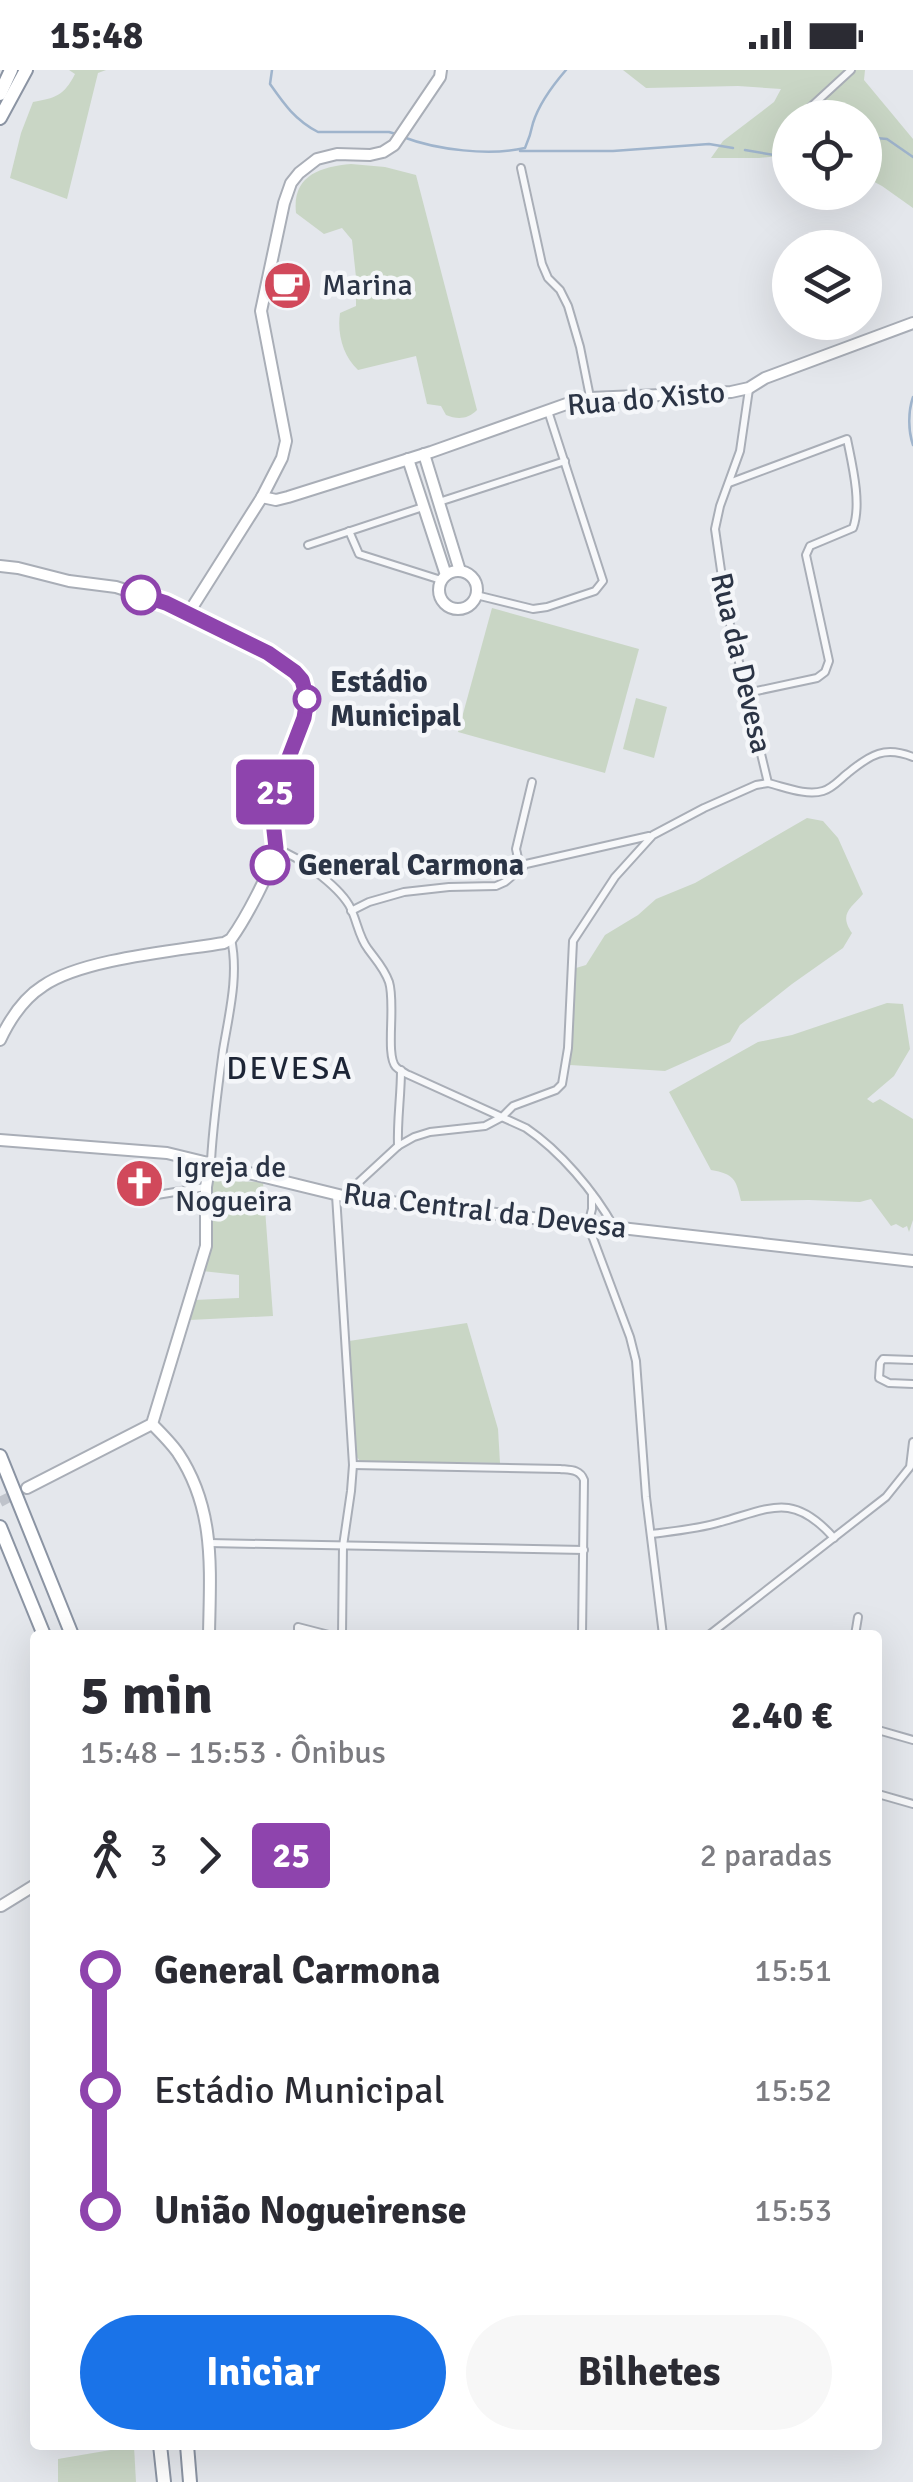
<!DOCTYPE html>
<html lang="pt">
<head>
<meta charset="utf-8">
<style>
  :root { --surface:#fff; --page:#f7f7f7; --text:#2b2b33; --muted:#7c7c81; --accent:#1a73e8 }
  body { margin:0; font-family:Signika,sans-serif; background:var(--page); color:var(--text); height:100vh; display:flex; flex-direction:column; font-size:38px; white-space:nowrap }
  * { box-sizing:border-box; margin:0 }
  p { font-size:32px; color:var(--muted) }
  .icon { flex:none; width:55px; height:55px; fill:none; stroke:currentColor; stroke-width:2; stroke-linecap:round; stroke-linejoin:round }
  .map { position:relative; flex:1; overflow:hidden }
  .drawer { position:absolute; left:30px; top:1560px; width:852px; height:820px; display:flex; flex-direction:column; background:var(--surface); border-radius:10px; box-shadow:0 10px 40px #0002 }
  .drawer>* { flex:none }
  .badge { padding:0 20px; border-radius:8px; font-size:35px; line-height:65px }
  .controls { position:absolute; left:772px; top:30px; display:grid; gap:20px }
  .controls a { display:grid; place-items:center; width:110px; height:110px; border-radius:50%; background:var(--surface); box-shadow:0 10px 40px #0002; font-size:50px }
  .map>.badge { position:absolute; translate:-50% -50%; box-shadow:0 0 0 5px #fff }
  .legs { display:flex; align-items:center; gap:15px; height:110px; padding:0 50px; font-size:32px }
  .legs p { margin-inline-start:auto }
  .overview { display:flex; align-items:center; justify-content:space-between; height:170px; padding:0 50px }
  h1 { font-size:55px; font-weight:800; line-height:75px }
  .primary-button { display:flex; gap:20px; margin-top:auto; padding:20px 50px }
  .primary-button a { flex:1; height:115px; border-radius:60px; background:var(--accent); color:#fff; font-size:40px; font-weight:800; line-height:115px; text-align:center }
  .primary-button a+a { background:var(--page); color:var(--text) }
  ul { padding:0 50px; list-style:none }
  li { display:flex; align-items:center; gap:35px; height:120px; font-size:38px }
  li i { display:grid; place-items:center; width:15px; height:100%; margin:0 12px; background:currentColor }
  li i::after { content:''; width:25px; height:25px; margin:-12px; border:8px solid; border-radius:50%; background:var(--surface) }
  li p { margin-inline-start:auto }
  li:first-child i { background:linear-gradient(#0000 50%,currentColor 0) }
  li:last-child i { background:linear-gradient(currentColor 50%,#0000 0) }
  .status { display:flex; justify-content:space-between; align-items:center; height:70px; padding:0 50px; background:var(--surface); direction:ltr }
  .status svg { height:28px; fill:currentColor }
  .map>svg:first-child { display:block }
  .green { fill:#c9d6c5 }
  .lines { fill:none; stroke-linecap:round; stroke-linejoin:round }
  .stream { stroke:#9fb4cc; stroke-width:2.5 }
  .secondary-tunnel { stroke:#bfc3cb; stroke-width:10; stroke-dasharray:10 5; stroke-linecap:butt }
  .street-casing { stroke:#a9aeb7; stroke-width:10 }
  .secondary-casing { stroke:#a9aeb7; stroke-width:14 }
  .highway-casing { stroke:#8b94a3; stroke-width:16 }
  .street { stroke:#f7f8fa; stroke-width:6 }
  .secondary { stroke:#fff; stroke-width:10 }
  .highway { stroke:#fff; stroke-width:12 }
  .line-1-casing { stroke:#fff; stroke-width:22 }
  .line-1 { stroke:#8e44ad; stroke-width:15 }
  .stop-1-dot { fill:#fff; stroke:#8e44ad; stroke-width:5 }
  .labels { text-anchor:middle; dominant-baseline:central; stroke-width:9; stroke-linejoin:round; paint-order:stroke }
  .poi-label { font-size:30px; fill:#2b3445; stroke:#f4f6f9; text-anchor:start }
  .street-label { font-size:30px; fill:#2b3445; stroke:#f4f6f9 }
  .stop-label { font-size:30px; font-weight:bold; fill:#2b3445; stroke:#f4f6f9; text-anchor:start }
  .neighbourhood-label { font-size:32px; letter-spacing:2.5px; fill:#1d2536; stroke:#f4f6f9 }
</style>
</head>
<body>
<div class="status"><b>15:48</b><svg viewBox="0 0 49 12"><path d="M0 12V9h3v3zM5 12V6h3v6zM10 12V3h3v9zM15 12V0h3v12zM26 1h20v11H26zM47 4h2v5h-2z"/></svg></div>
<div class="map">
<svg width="913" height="2412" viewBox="0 0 913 2412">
  <rect width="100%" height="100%" fill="#e4e7ec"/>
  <g class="green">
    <path d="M69 0H106L98 3 67 129 10 108 21 63 33 32C55 28 64 26 75 4Z"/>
    <polygon points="623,0 865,0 864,10 913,69 913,138 882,116 865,107 865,48 790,48 790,85 759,88 711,88 723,71 774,32 781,19 738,16 646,18"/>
    <path d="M351 94 385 97 416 105 477 340C468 349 458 350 446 345L441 336 427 334 416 286 358 300C343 286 337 264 340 243L356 236V207L352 170 342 158 324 164 296 143C292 106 319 97 351 94Z"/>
    <polygon points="492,538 639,579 605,703 458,662"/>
    <polygon points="636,628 667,637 654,688 623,679"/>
    <path d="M807 748 823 751 838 768 863 824C850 839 839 844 852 863L843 878 792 914 740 955 730 972 665 1001 570 995 576 898 586 895 605 865 638 845 656 829 695 813Z"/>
    <path d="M887 933 903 934 910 979 894 1006 867 1029 873 1033 880 1029 913 1049V1150L909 1162 907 1156 903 1158 896 1154 891 1156 871 1129 860 1132 809 1130 741 1131C736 1109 734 1104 711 1100L669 1022 758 972 792 965Z"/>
    <polygon points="212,1111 263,1112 273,1246 189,1250 194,1230 239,1228 239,1205 202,1201"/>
    <polygon points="467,1253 498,1359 500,1393 360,1391 356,1386 349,1271"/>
    <polygon points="134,2376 136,2412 58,2412 58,2389"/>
  </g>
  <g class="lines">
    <g class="stream">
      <path d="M272 0 270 14C284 34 295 50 318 62H389L396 64"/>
      <path d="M403 67C437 80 489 86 525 78 529 69 531 63 533 53 539 34 553 15 566 0"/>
      <polyline points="865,67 887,69 913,87"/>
      <polyline points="745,80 780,86 790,80"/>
      <polyline points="520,81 613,81 709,74 733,78"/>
      <path d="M913 327C908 341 908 361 913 375"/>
    </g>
    <polyline class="secondary-tunnel" points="0,1432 27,1418"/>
    <defs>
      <g id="street">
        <polyline points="801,46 851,0"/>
        <polyline points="521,98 542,194 548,208 560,220 568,236 580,277 590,327"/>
        <path d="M749 319 740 381 720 436 715 459 727 542 768 713C785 717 806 726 823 721 833 718 840 709 848 703 871 684 885 676 913 687"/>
        <path d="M729 413 847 369C852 394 862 434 853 458L810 476 806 485 829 591 825 602 817 608 747 623"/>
        <polyline points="439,432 565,391"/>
        <polyline points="349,461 359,484 441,510"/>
        <polyline points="308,475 423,437"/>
        <polyline points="476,525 533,539 547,537 595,521 603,511 548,341"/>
        <path d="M275 778C298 786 337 815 349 835 357 849 358 866 368 879 376 890 384 898 389 912 396 934 385 985 396 997 396 998 408 1005 409 1005L526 1058C560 1081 594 1121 614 1157"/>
        <polyline points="520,797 516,779 532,712"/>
        <polyline points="351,841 369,832 404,822 449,817 496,816 505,812 526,794 649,766"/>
        <path d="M398 1076C397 1050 401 1026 401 1000"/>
        <path d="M211 1091C213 1054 218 1017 223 980 229 944 239 905 231 869"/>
        <polyline points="592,1124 592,1139 588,1155 630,1267 636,1291 646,1427 663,1565"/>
        <polyline points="157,1125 205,1117"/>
        <polyline points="336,1125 353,1395 351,1421 343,1476 342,1565"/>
        <polyline points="348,1126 359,1112 398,1076 414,1067 430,1062 485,1056 502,1047 513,1036 556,1020 562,1014 568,978 573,871 615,807 653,765 704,738 756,715 768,713"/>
        <polyline points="913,1290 883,1289 880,1293 879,1308 889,1313 913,1314"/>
        <path d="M353 1395 560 1399C570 1400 580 1399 584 1410L582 1565"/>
        <path d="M651 1464C675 1461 698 1459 721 1452 772 1438 793 1422 834 1468"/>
        <polyline points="209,1473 584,1480"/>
        <polyline points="298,1565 298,1557 329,1565"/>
        <polyline points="709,1565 886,1427 910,1397 913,1372"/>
        <polyline points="855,1565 858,1547"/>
        <polyline points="878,1660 913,1670"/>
        <polyline points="878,1724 913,1734"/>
      </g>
      <g id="secondary">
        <polyline points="424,384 460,501"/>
        <polyline points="408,389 446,505"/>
        <polyline points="262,427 276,430 288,427 431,382 572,332 590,328 731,322 749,318 765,308 913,253"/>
        <path d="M0 496 18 498 69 511 116 517 166 533 268 583C286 594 305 605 307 628 309 658 283 695 274 724 269 742 277 759 275 778 273 799 244 851 231 869L224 873C175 881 82 889 43 916 24 928 9 951 0 970"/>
        <circle cx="458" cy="520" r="19"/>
        <polyline points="188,544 262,427 282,388 286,371 261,241 284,133 291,113 299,103 317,89 337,84 370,85 383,82 394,75 440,7 441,0"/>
        <polyline points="0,1070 167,1083 347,1127 913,1191"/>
        <path d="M152 1354C161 1363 171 1373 178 1383 216 1440 210 1500 209 1565"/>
        <polyline points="27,1418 152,1354 206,1176 206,1117 210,1092"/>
        <polyline points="1,1836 35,1815"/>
      </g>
      <g id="highway">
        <polyline points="0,24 11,0"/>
        <polyline points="0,48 26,0"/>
        <polyline points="0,1386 72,1565"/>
        <polyline points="0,1457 44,1565"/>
        <polyline points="160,2375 164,2412"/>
        <polyline points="187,2375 190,2412"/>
      </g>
    </defs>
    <use href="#street" class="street-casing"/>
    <use href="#secondary" class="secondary-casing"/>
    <use href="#highway" class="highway-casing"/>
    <use href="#street" class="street"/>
    <use href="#secondary" class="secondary"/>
    <use href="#highway" class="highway"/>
  </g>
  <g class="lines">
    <defs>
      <polyline id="line-1" points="141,525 166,533 268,583 295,602 302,610 307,629 304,648 271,734 276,778 270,795"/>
    </defs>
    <use href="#line-1" class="line-1-casing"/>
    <use href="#line-1" class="line-1"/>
  </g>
  <defs>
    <symbol id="cafe-disc" viewBox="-11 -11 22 22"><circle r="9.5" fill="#d1495b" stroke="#f4f6f9"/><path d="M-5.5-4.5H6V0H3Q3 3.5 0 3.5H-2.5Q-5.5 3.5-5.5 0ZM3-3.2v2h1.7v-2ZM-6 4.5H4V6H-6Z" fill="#fff"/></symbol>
    <symbol id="church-disc" viewBox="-11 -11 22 22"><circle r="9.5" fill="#d1495b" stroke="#f4f6f9"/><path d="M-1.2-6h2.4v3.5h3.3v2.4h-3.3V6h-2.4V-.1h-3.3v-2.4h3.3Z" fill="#fff"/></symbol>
  </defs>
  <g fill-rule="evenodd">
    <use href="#cafe-disc" x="260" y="188" width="55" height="55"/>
    <use href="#church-disc" x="112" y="1086" width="55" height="55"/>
  </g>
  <g class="stop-1-dot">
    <circle cx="141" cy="525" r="18"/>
    <circle cx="307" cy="629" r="12"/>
    <circle cx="270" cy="795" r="18"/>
  </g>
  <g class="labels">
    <g class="poi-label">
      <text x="322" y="215">Marina</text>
      <text x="175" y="1097">Igreja de<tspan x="175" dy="34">Nogueira</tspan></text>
    </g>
    <g class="street-label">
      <text transform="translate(646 329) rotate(-5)">Rua do Xisto</text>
      <text transform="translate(741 593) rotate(77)">Rua da Devesa</text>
      <text transform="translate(485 1141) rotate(7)">Rua Central da Devesa</text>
    </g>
    <g class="stop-label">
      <text x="330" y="612">Estádio<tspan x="330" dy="34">Municipal</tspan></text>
      <text x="298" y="795">General Carmona</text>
    </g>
    <g class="neighbourhood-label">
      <text x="290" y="998">DEVESA</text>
    </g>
  </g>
</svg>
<div class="controls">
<a><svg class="icon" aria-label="locate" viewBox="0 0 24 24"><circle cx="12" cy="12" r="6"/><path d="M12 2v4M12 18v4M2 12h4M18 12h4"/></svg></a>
<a><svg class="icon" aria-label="layers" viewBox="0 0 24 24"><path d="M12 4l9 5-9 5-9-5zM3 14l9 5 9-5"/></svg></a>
</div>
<b class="badge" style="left:275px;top:722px;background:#8e44ad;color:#fff">25</b>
<section class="drawer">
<div class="overview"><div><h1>5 min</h1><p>15:48 – 15:53 · Ônibus</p></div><b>2.40 €</b></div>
<div class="legs"><svg class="icon" aria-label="walk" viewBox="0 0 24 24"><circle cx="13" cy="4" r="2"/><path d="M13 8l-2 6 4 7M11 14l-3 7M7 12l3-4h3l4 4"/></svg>3<svg class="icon" aria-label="forward" viewBox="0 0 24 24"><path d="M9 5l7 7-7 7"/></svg><b class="badge" style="background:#8e44ad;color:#fff">25</b><p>2 paradas</p></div>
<ul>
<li><i style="color:#8e44ad"></i><b>General Carmona</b><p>15:51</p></li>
<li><i style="color:#8e44ad"></i><span>Estádio Municipal</span><p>15:52</p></li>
<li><i style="color:#8e44ad"></i><b>União Nogueirense</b><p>15:53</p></li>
</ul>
<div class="primary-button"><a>Iniciar</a><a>Bilhetes</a></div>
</section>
</div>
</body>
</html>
